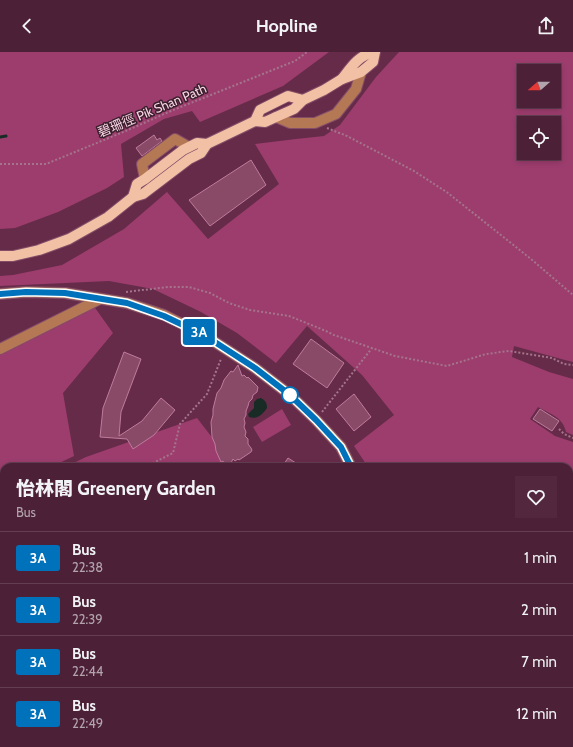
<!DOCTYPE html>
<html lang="en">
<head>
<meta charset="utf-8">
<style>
  :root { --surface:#4c2037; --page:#53283f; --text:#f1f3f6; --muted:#b2a3ad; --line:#633e52 }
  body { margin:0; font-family:Cabin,"Noto Sans TC",sans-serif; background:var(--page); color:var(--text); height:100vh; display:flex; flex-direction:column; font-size:15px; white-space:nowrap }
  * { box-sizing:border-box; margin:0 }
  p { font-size:13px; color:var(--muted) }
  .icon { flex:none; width:22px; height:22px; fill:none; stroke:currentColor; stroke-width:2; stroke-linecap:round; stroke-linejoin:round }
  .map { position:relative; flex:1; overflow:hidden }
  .details { position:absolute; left:0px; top:411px; width:573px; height:284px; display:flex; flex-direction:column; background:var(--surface); border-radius:12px 12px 0 0; box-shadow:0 2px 6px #0003,0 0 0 1px var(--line) }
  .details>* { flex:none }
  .badge { padding:0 8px; border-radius:3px; font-size:14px; line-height:26px }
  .needle { width:26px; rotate:250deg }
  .buttons { position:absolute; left:517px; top:12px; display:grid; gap:8px }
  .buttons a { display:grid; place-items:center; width:44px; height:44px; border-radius:0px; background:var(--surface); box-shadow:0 2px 6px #0003,0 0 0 1px var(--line); font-size:20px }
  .map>.badge { position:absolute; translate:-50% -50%; box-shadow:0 0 0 2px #fff }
  .round { display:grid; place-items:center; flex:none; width:42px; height:42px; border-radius:0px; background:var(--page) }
  .head { display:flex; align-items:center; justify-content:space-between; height:68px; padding:0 16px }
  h1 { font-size:19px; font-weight:800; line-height:30px }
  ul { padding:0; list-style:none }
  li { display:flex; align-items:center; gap:12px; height:52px; padding:0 16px; border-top:1px solid var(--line) }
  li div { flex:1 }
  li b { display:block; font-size:15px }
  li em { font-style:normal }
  li .badge { min-width:44px; font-weight:700; text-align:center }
  header { display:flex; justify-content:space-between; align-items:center; height:52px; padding:0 16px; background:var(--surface); font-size:18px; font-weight:800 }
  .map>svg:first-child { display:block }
  .green { fill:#9c3d6e; fill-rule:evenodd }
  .water { fill:#182b25 }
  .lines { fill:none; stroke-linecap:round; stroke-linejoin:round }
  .stream { stroke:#182b25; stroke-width:3 }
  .building { fill:#894a68; stroke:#bf7b9b }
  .minor-casing { stroke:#834d68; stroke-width:12 }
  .major-casing { stroke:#834d68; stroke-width:12 }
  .path { stroke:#a5748c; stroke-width:2; stroke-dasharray:2 2; stroke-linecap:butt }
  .minor { stroke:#b47855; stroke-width:10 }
  .major { stroke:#f2c1a5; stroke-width:10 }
  .line-casing { stroke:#fff; stroke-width:9 }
  .line { stroke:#0072bc; stroke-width:6 }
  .stop-dot { fill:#fff; stroke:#0072bc; stroke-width:2 }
  .labels { text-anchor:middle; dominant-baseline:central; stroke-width:3; stroke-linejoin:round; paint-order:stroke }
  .street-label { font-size:13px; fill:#f9d4e4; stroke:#3a1f2c }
</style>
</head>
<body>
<header><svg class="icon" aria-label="back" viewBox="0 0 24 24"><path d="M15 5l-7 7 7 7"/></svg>Hopline<svg class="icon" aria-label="share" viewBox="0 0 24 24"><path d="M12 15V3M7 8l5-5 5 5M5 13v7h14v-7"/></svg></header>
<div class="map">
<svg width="573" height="695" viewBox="0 0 573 695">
  <rect width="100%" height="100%" fill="#662b49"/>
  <g class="green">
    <polygon points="0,0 329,0 283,34 200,70 192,59 164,67 121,92 124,125 107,136 58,160 15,176 0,177"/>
    <path d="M399 0H573V310L565 308 514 294 512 305 549 320 573 327V383L566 380C563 365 550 362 538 355L530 367 555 384 573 390V653L569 652V415H402L398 410 388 415H368L354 394 394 363 362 323 307 274 276 311 237 281 201 260 153 237 109 229 0 234V224L13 223 62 213 124 177 167 140 208 187 279 132 255 92 296 87 324 84 340 73 376 25ZM524 19H554V49H524ZM524 71H554V101H524Z"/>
    <polygon points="93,253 113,281 63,341 74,404 51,415 4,415 4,438 0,440 0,302"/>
    <polygon points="282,357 291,373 262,390 253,375"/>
    <polygon points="197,366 235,415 65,415 86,405"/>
    <polygon points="4,443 4,691 519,691 526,695 0,695 0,445"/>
    <polygon points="569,673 573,675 573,695 567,695 561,691 569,691"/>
  </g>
  <path class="water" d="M261 346C266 349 267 351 267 356 263 362 257 368 249 365L248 362 254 356V350L257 347Z"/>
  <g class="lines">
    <polyline class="stream" points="0,85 6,84"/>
  </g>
  <g class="building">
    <polygon points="154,83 157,88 160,86 162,89 142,104 136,96"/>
    <polygon points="251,108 266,133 210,174 189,148"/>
    <polygon points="311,287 344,311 327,336 293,312"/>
    <polygon points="124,300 141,307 121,360 119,384 142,369 161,346 175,358 154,383 133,397 127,387 100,385 103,356"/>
    <polygon points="238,313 242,324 244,323 247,326 248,325 258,335 257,340 253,343 252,347 249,350 248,354 246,359 246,363 244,367 245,371 244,375 246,380 245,384 248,387 248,392 251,396 252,398 251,400 239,408 238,407 235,409 233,407 229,415 226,415 223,409 221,410 216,399 215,392 212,385 211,370 213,363 213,357 217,341 221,336 224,328 231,319 233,320"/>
    <polygon points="354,342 371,365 354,379 336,357"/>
    <polygon points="540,357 559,369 552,379 533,367"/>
    <polygon points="288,406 302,415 282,415"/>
  </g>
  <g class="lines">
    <defs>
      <g id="minor">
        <polyline points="276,65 290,71 315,71 336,62 356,37 361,20"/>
        <polyline points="145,127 142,112 175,87 189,95"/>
        <polyline points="0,242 26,240 65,241 127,251 164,263 204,283 255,316 290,343 316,368 341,395 351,415"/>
        <polyline points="0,297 100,247"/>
        <polyline points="569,663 573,665"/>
        <polyline points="226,691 231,695"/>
        <polyline points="543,691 549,695"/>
      </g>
      <g id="major">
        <path d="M342 27C352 14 358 4 374 0"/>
        <polyline points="255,69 260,58 288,44 303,48"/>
        <polyline points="133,145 137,132 145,127 183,98 197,91 207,92"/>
        <polyline points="0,204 13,204 39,198 69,187 108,165 133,145 143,142 189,107 201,101 207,92 255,69 265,70 276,65 294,57 303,48 324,38 342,27 361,20 373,10 375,0"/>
      </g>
    </defs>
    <use href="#minor" class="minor-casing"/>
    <use href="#major" class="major-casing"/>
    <g class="path">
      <polyline points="327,76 347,84 414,119 448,141 531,207 573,243"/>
      <polyline points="0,112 46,112 128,78 171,59 295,9 307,0"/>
      <polyline points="126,240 168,235 189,235 210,241 229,251 250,258 289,264 326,279 334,283 395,304 447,314 486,302 509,299 552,306 564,312 573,313"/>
      <polyline points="322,360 372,296"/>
      <polyline points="559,377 564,382 573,386"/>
      <polyline points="129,415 149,413 173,401 180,372 207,342 221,307"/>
      <polyline points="32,695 32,691"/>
      <polyline points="85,695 85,691"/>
    </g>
    <use href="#minor" class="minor"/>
    <use href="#major" class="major"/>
  </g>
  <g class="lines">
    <defs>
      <polyline id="line" points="0,242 26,240 65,241 127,251 164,264 204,283 255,316 290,343 316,368 341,395 351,415"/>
    </defs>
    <use href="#line" class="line-casing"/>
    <use href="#line" class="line"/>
  </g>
  <circle class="stop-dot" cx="290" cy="343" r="8"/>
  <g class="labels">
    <g class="street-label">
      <text transform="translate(152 58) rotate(-23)">碧珊徑 Pik Shan Path</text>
    </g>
  </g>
</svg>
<div class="buttons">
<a><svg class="needle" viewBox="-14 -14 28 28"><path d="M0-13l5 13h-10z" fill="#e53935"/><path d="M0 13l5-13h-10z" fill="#b2a3ad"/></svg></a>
<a><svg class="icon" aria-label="locate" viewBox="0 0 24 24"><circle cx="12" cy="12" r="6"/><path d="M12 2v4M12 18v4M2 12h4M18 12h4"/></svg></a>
</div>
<b class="badge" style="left:199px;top:280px;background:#0072bc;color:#fff">3A</b>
<section class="details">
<div class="head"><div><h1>怡林閣 Greenery Garden</h1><p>Bus</p></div><a class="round"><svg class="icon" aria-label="heart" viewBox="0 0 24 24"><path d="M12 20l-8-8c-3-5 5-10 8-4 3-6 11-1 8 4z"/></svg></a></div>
<ul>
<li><span class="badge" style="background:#0072bc;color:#fff">3A</span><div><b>Bus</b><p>22:38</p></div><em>1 min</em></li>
<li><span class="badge" style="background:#0072bc;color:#fff">3A</span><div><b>Bus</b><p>22:39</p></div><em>2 min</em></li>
<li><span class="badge" style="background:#0072bc;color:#fff">3A</span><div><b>Bus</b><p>22:44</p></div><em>7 min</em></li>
<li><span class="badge" style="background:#0072bc;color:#fff">3A</span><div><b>Bus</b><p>22:49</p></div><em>12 min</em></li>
</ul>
</section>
</div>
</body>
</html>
